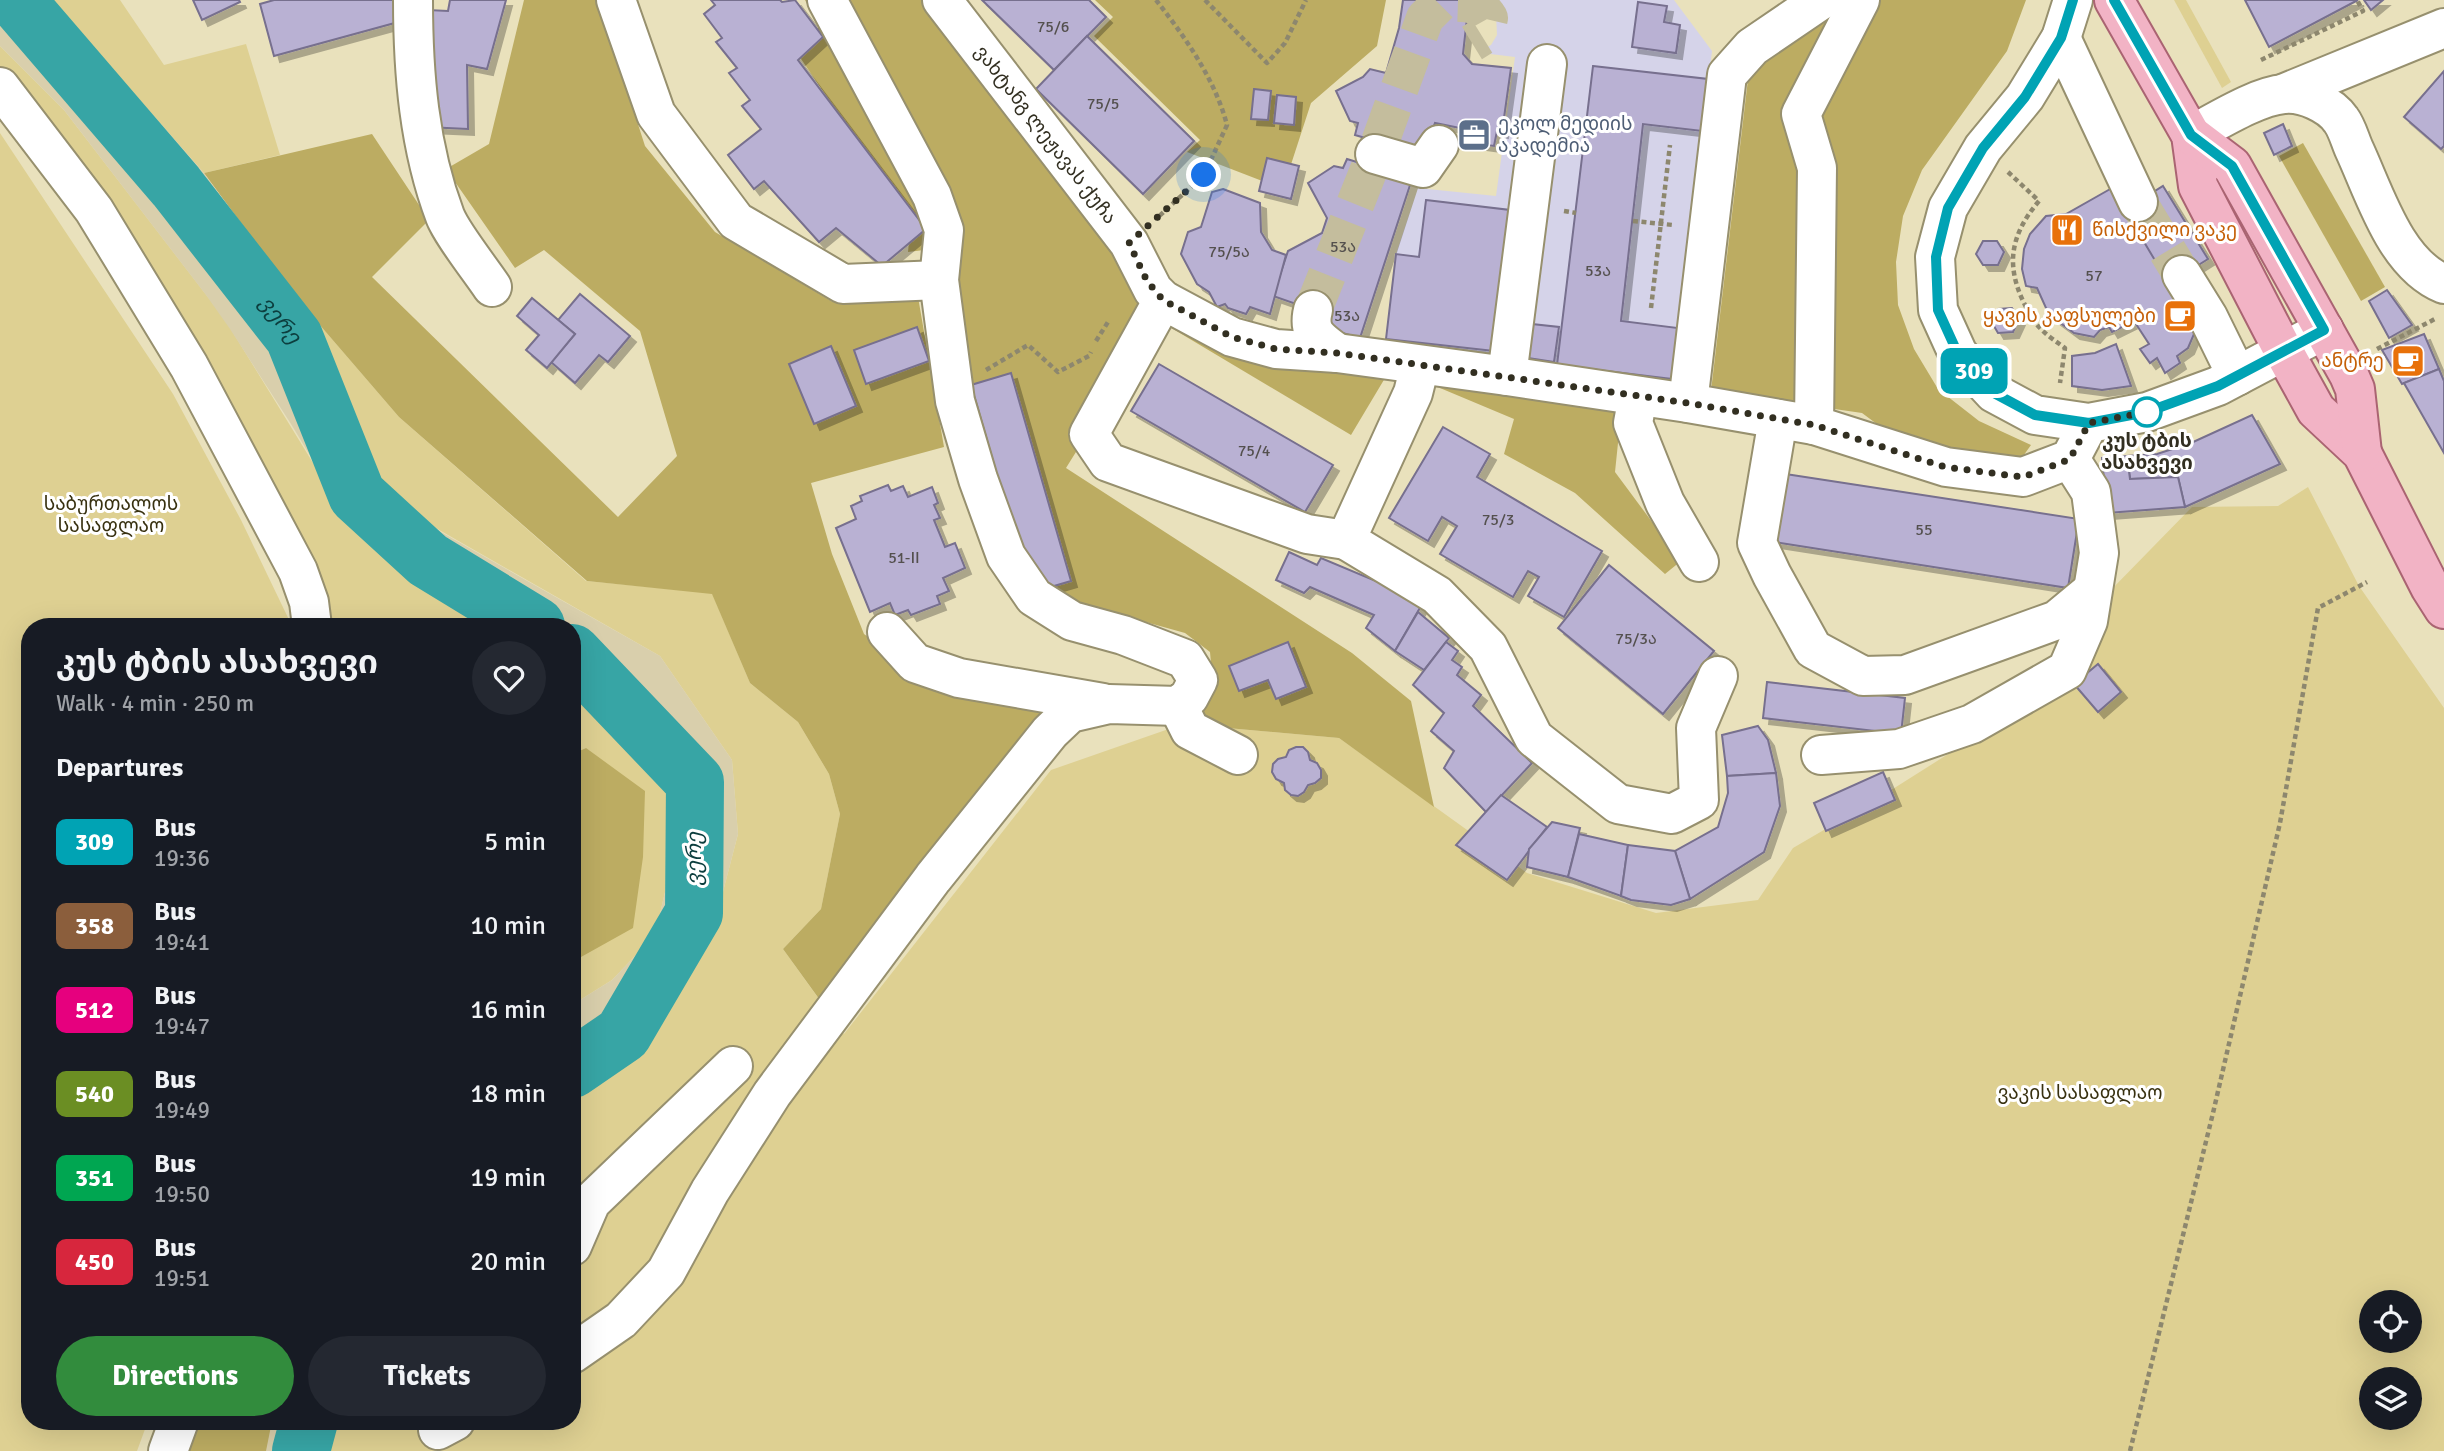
<!DOCTYPE html>
<html lang="en">
<head>
<meta charset="utf-8">
<style>
  :root { --surface:#171b24; --page:#242831; --text:#f1f3f6; --muted:#9ea1a6; --accent:#328c3d }
  body { margin:0; font-family:Signika,"Noto Sans Georgian",sans-serif; background:var(--page); color:var(--text); height:100vh; display:flex; flex-direction:column; font-size:26px; white-space:nowrap }
  * { box-sizing:border-box; margin:0 }
  p { font-size:23px; color:var(--muted) }
  .icon { flex:none; width:38px; height:38px; fill:none; stroke:currentColor; stroke-width:2; stroke-linecap:round; stroke-linejoin:round }
  .map { position:relative; flex:1; overflow:hidden }
  .details { position:absolute; left:21px; top:618px; width:560px; height:812px; display:flex; flex-direction:column; background:var(--surface); border-radius:28px; box-shadow:0 7px 28px #0002 }
  .details>* { flex:none }
  .badge { padding:0 14px; border-radius:10px; font-size:24px; line-height:46px }
  .fabs { position:absolute; left:2359px; top:1290px; display:grid; gap:14px }
  .fabs a { display:grid; place-items:center; width:63px; height:63px; border-radius:50%; background:var(--surface); box-shadow:0 7px 28px #0002; font-size:35px }
  .you { position:absolute; width:35px; height:35px; margin:-18px; border:5px solid #fff; border-radius:50%; background:#1a73e8; box-shadow:0 0 0 10px #1a73e833 }
  .map>.badge { position:absolute; translate:-50% -50%; box-shadow:0 0 0 4px #fff }
  h2 { padding:0 35px; font-size:26px; line-height:63px }
  .round { display:grid; place-items:center; flex:none; width:74px; height:74px; border-radius:37px; background:var(--page) }
  .head { display:flex; align-items:center; justify-content:space-between; height:119px; padding:0 35px }
  h1 { font-size:33px; font-weight:700; line-height:52px }
  .primary-button { display:flex; gap:14px; margin-top:auto; padding:14px 35px }
  .primary-button a { flex:1; height:80px; border-radius:42px; background:var(--accent); color:#fff; font-size:28px; font-weight:700; line-height:80px; text-align:center }
  .primary-button a+a { background:var(--page); color:var(--text) }
  ul { padding:0; list-style:none }
  li { display:flex; align-items:center; gap:21px; height:84px; padding:0 35px }
  li div { flex:1 }
  li b { display:block; font-size:26px }
  li em { font-style:normal }
  li .badge { min-width:77px; font-weight:700; text-align:center }
  .map>svg:first-child { display:block }
  .education { fill:#d5d3e9 }
  .green { fill:#ded092; fill-rule:evenodd }
  .forest { fill:#bcac62 }
  .sand { fill:#d9cfac }
  .lines { fill:none; stroke-linecap:round; stroke-linejoin:round }
  .river { stroke:#37a5a5; stroke-width:58 }
  .building { fill:#b9b1d3; stroke:#776f8e; stroke-width:2; filter:url(#shadow) }
  .minor-tunnel { stroke:#c4bd9d; stroke-width:38; stroke-dasharray:38 19; stroke-linecap:butt }
  .minor-casing { stroke:#97906e; stroke-width:42 }
  .major-casing { stroke:#aa6472; stroke-width:42 }
  .path { stroke:#8d876e; stroke-width:4.5; stroke-dasharray:5 3.5; stroke-linecap:butt }
  .minor { stroke:#fff; stroke-width:38 }
  .major { stroke:#f2b3c5; stroke-width:38 }
  .line-casing { stroke:#fff; stroke-width:16 }
  .line { stroke:#00a3b4; stroke-width:10 }
  .walk { stroke:#322f21; stroke-width:7; stroke-dasharray:0 12.6 }
  .stop-dot { fill:#fff; stroke:#00a3b4; stroke-width:3.5 }
  .labels { text-anchor:middle; dominant-baseline:central; stroke-width:6; stroke-linejoin:round; paint-order:stroke }
  .number-label { font-size:16px; fill:#54504e }
  .service-label { font-size:19px; fill:#4e5e75; stroke:#fff; text-anchor:start }
  .street-label { font-size:19px; fill:#322f21; stroke:#fff }
  .food-label { font-size:19px; fill:#c56008; stroke:#fff; text-anchor:end }
  .stop-label { font-size:19px; font-weight:bold; fill:#322f21; stroke:#fff }
  .park-label { font-size:19px; fill:#383110; stroke:#fff }
  .water-label { font-size:21px; font-style:italic; fill:#0c3e3e; stroke:#fff }
</style>
</head>
<body>
<div class="map">
<svg width="2444" height="1451" viewBox="0 0 2444 1451">
  <defs>
    <filter id="shadow"><feDropShadow dx="6" dy="6" stdDeviation="0" flood-color="#0004"/></filter>
  </defs>
  <rect width="100%" height="100%" fill="#e9e1bc"/>
  <polygon class="education" points="1487,0 1674,0 1712,51 1672,379 1426,350 1426,344 1386,339 1396,254 1418,188 1496,196 1515,57 1482,53 1483,49 1491,45 1497,35 1496,13"/>
  <g class="green">
    <polygon points="52,0 120,0 164,65 246,44 280,155 204,173"/>
    <polygon points="2174,0 2186,0 2231,82 2222,88"/>
    <polygon points="0,46 64,110 224,318 326,484 376,545 510,626 324,626 313,571 231,404 178,323 0,70"/>
    <polygon points="0,133 173,394 241,520 292,626 30,626 30,1421 148,1421 137,1451 0,1451"/>
    <path d="M294 295 399 417 586 581 712 593 750 683 798 722 829 774 840 814 821 909 783 949 844 1034 1051 770 1183 724 1339 738 1527 873 1656 913 1758 900 1793 848 1877 799 2002 720 2108 593 2192 507 2278 506 2308 487 2359 586 2444 708V1451H327L334 1421H572V1089L631 1051 713 930 738 834 732 760 660 656 434 527 378 478 354 433ZM2371 1302H2410V1340H2371ZM2371 1379H2410V1418H2371Z"/>
    <polygon points="572,673 630,726 678,793 672,862 655,935 612,980 572,1005 572,965 581,957 586,748 572,754"/>
  </g>
  <g class="forest">
    <polygon points="524,0 598,0 645,146 715,232 833,302 918,297 944,447 811,483 832,554 864,634 918,674 1077,700 830,1014 783,949 821,909 840,814 829,774 798,722 750,683 712,594 587,581 399,417 294,295 204,173 372,134 429,220 372,277 618,517 677,456 640,331 544,250 515,268 446,169 489,144"/>
    <polygon points="805,0 820,0 930,227 924,250 908,252 911,221 795,50 819,27"/>
    <polygon points="837,0 934,0 1150,281 1267,351 1391,368 1351,435 1158,320 1066,468 1352,653 1411,701 1434,807 1339,738 1183,724 1213,685 1210,652 1185,633 1067,600 1025,563 975,437 947,283"/>
    <polygon points="1095,0 1386,0 1377,46 1311,103 1283,189 1187,152 1200,140 1094,36 1113,17"/>
    <polygon points="1837,0 2026,0 2007,51 1922,170 1903,216 1896,262 1898,305 1914,349 1938,389 1979,421 2031,445 2021,459 1952,451 1889,433 1862,413 1711,391 1749,71"/>
    <polygon points="2303,143 2385,287 2361,301 2279,156"/>
    <polygon points="1443,378 1621,414 1615,472 1681,561 1665,574 1575,493 1504,454 1514,419 1440,388"/>
    <polygon points="586,748 645,791 643,857 633,928 581,957 572,965 572,754"/>
    <polygon points="197,1421 329,1421 327,1451 186,1451"/>
  </g>
  <g class="sand">
    <polygon points="0,0 52,0 204,173 294,295 354,433 378,478 434,528 660,656 732,760 738,834 713,930 631,1051 572,1089 572,1005 612,980 655,935 672,862 678,793 630,726 572,673 572,626 510,626 376,545 351,524 291,424 230,329 206,295 64,110 0,46"/>
    <polygon points="272,1421 334,1421 327,1451 266,1451"/>
  </g>
  <g class="lines">
    <g class="river">
      <path id="s1" d="M16 0 176 186 294 337 357 495 428 560 536 626"/>
      <polyline points="572,653 695,782 694,913 623,1034 572,1069"/>
      <polyline points="301,1451 309,1421"/>
    </g>
  </g>
  <g class="building">
    <polygon points="193,0 239,0 240,2 202,20"/>
    <polygon points="274,0 397,0 402,21 274,56 260,4"/>
    <polygon points="450,0 506,0 487,69 467,65 468,129 426,127 428,10 448,11"/>
    <polygon points="711,0 780,0 782,2 795,0 823,37 798,60 926,229 882,266 836,228 819,242 764,181 754,189 728,155 761,129 742,106 750,100 729,73 737,68 716,42 722,38 704,14 715,5"/>
    <polygon points="982,0 1089,0 1106,17 1054,70"/>
    <polygon points="1403,0 1469,0 1463,54 1472,64 1511,68 1502,132 1497,131 1494,146 1458,141 1460,128 1435,123 1423,155 1355,135 1358,123 1350,121 1336,91 1363,77 1370,69 1386,73 1399,28"/>
    <polygon points="2245,0 2358,0 2269,47"/>
    <polygon points="2364,0 2383,0 2371,10"/>
    <polygon points="1638,2 1667,6 1664,22 1680,25 1676,53 1632,47"/>
    <polygon points="1087,36 1194,141 1143,194 1036,89"/>
    <polygon points="1593,66 1708,79 1702,131 1643,124 1621,321 1678,328 1672,379 1557,365"/>
    <polygon points="2444,71 2444,146 2441,149 2404,117"/>
    <polygon points="1254,89 1271,91 1268,120 1251,119"/>
    <polygon points="1277,95 1296,97 1294,125 1274,123"/>
    <polygon points="2283,124 2292,146 2274,155 2264,133"/>
    <polygon points="1267,158 1299,166 1291,199 1259,191"/>
    <polygon points="1347,159 1412,179 1360,338 1332,330 1325,314 1273,296 1288,251 1322,233 1327,218 1308,183 1334,166 1343,168"/>
    <polygon points="2163,186 2208,259 2157,291 2112,218"/>
    <polygon points="2112,188 2191,321 2194,334 2188,348 2177,356 2180,363 2165,373 2157,358 2150,363 2140,349 2149,344 2134,321 2112,332 2109,327 2100,330 2094,337 2074,333 2055,319 2046,308 2037,288 2026,286 2022,269 2024,249 2030,234 2046,216 2066,214"/>
    <polygon points="1223,189 1260,203 1261,232 1272,250 1286,255 1270,314 1250,307 1246,314 1228,308 1225,304 1217,307 1209,292 1197,284 1181,254 1188,232 1201,227 1212,192"/>
    <polygon points="1426,200 1510,210 1494,351 1386,339 1396,254 1419,257"/>
    <polygon points="1983,241 1997,241 2004,252 1998,265 1983,265 1976,254"/>
    <polygon points="2387,290 2412,325 2389,338 2369,301"/>
    <polygon points="580,294 630,336 608,362 599,355 575,383 551,362 575,334 558,320"/>
    <polygon points="532,298 575,334 547,368 526,350 539,335 517,316"/>
    <polygon points="2012,308 2019,319 2013,332 1998,333 1991,321 1998,309"/>
    <polygon points="1532,324 1559,327 1554,362 1528,358"/>
    <polygon points="917,327 929,361 866,384 854,350"/>
    <polygon points="2424,334 2439,369 2402,384 2382,350"/>
    <polygon points="2116,344 2131,386 2102,390 2072,386 2072,356 2095,353"/>
    <polygon points="831,346 856,406 814,424 789,364"/>
    <polygon points="1159,364 1333,465 1305,512 1131,411"/>
    <polygon points="2439,369 2444,381 2444,453 2404,383"/>
    <polygon points="1011,373 1071,581 1037,591 1026,575 971,385"/>
    <polygon points="2252,415 2280,464 2185,507 2178,477 2130,479 2127,456 2157,454 2191,443"/>
    <polygon points="1443,427 1490,454 1477,477 1602,551 1564,617 1528,596 1539,577 1528,571 1513,597 1440,554 1457,526 1442,517 1428,541 1389,518"/>
    <polygon points="2127,456 2130,479 2178,477 2185,507 2107,513 2102,458"/>
    <polygon points="1779,473 2079,519 2068,588 1768,541"/>
    <polygon points="888,485 891,491 903,486 908,497 932,487 938,503 934,505 940,518 934,520 945,547 955,543 965,568 943,578 949,591 937,596 940,604 911,615 908,610 895,615 890,603 870,612 836,528 856,519 851,506 862,501 860,496"/>
    <polygon points="1289,552 1317,565 1321,558 1407,594 1421,606 1395,651 1366,628 1374,615 1310,587 1304,593 1276,580"/>
    <polygon points="1609,565 1714,651 1663,714 1558,628"/>
    <polygon points="1418,612 1449,638 1424,670 1395,651"/>
    <polygon points="1288,642 1306,687 1276,699 1268,680 1239,691 1229,666"/>
    <polygon points="1446,642 1458,651 1452,660 1462,667 1457,675 1481,695 1473,706 1532,763 1486,812 1444,768 1454,751 1431,731 1444,713 1413,685"/>
    <polygon points="2098,664 2121,692 2098,712 2074,684"/>
    <polygon points="1767,682 1905,698 1901,734 1763,718"/>
    <polygon points="1758,726 1768,740 1776,773 1727,776 1722,735"/>
    <polygon points="1296,747 1303,747 1308,752 1310,760 1317,763 1321,770 1321,778 1315,783 1308,785 1304,792 1298,796 1291,795 1285,790 1284,783 1276,779 1272,772 1273,764 1278,759 1286,757 1289,750"/>
    <polygon points="1883,772 1895,800 1826,831 1814,803"/>
    <polygon points="1776,773 1780,806 1764,852 1690,899 1675,851 1718,827 1728,793 1727,776"/>
    <polygon points="1501,795 1547,827 1507,880 1456,845"/>
    <polygon points="1552,822 1580,828 1568,877 1527,867 1529,849"/>
    <polygon points="1579,834 1628,845 1621,896 1568,877"/>
    <polygon points="1628,845 1675,851 1690,899 1671,905 1631,900 1621,896"/>
  </g>
  <g class="lines">
    <g class="minor-tunnel">
      <path d="M1380 142 1425 18 1440 3C1458 3 1479 0 1489 18L1485 35 1472 43"/>
      <polyline points="2138,202 2182,275"/>
      <polyline points="1313,310 1370,167"/>
    </g>
    <defs>
      <g id="minor">
        <path d="M413 0C413 73 419 147 445 216 452 234 480 269 492 287"/>
        <polyline points="616,0 656,114 736,221 843,284 939,280"/>
        <path id="s2" d="M942 0 1129 243 1153 290 1163 300 1232 337 1276 349 1337 353 1507 376 1688 403 1814 425 1946 467 2023 477 2070 459 2089 423"/>
        <polyline points="2073,0 2061,38 2025,97 1983,148 1948,208 1935,257 1938,310 1958,354 1994,393 2035,415 2089,423 2147,412 2218,386 2324,330"/>
        <polyline points="2061,38 2138,202"/>
        <polyline points="0,87 94,210 189,366 298,571 309,602 312,626"/>
        <polyline points="2285,93 2444,28"/>
        <path d="M2191 135C2216 122 2257 96 2284 94 2303 92 2330 104 2341 120 2347 128 2350 140 2354 149 2375 194 2395 264 2444 284"/>
        <polyline points="1375,154 1423,168 1439,145"/>
        <polyline points="2182,275 2208,317 2237,376"/>
        <polyline points="1163,300 1089,434 1108,462 1307,534 1346,540"/>
        <path d="M1313 310C1307 334 1320 340 1337 353"/>
        <polyline points="1420,365 1413,393 1346,540 1437,595 1488,647 1534,738 1618,804 1672,814 1699,800 1696,728 1718,676"/>
        <polyline points="1507,376 1547,64"/>
        <polyline points="1638,396 1633,423 1665,503 1699,562"/>
        <polyline points="1688,403 1727,75 1752,47 1821,0"/>
        <polyline points="1778,419 1757,543 1772,575 1813,649 1863,676 1905,675 2057,620 2092,591"/>
        <polyline points="1814,425 1817,168 1801,114 1860,0"/>
        <polyline points="887,632 915,663 959,678 1103,703"/>
        <polyline points="1178,706 1190,730 1238,755"/>
        <polyline points="1821,755 1899,749 1972,724 2067,670 2088,621 2099,553 2091,492 2070,459"/>
        <polyline points="572,1246 591,1202 733,1066"/>
        <polyline points="572,1354 621,1320 666,1272 710,1191 772,1094 933,878 1050,732 1070,713 1109,704 1178,706 1189,697 1198,680 1185,659 1123,635 1072,621 1034,597 1006,556 978,479 955,401 939,280 944,230 932,196 827,0"/>
        <polyline points="438,1430 455,1421"/>
        <polyline points="168,1451 179,1421"/>
      </g>
      <g id="major">
        <polyline points="2114,0 2191,135 2198,186 2284,352 2316,410 2362,453 2430,587 2444,609"/>
        <polyline points="2191,135 2232,166 2349,375 2355,389 2362,453"/>
      </g>
    </defs>
    <use href="#minor" class="minor-casing"/>
    <use href="#major" class="major-casing"/>
    <g class="path">
      <path d="M1156 0C1185 37 1215 79 1227 125L1204 175 1156 219"/>
      <polyline points="1205,0 1267,63 1285,43 1306,0"/>
      <polyline points="2261,60 2363,11 2357,0"/>
      <path d="M2008 172 2039 201C2011 234 2005 264 2024 303 2029 313 2034 323 2043 331 2049 337 2057 342 2065 348L2060 383"/>
      <polyline points="1564,211 1576,213"/>
      <polyline points="1633,221 1673,225"/>
      <polyline points="1651,308 1670,145"/>
      <polyline points="1096,341 1108,322"/>
      <polyline points="2377,349 2435,319"/>
      <polyline points="986,370 1028,345 1058,372 1089,356 1091,352"/>
      <polyline points="2130,1451 2213,1113 2280,823 2318,608 2367,582"/>
    </g>
    <use href="#minor" class="minor"/>
    <use href="#major" class="major"/>
  </g>
  <g class="lines">
    <defs>
      <polyline id="line" points="2073,0 2061,38 2025,97 1983,148 1948,208 1936,257 1938,310 1958,354 1994,393 2035,415 2089,423 2147,412 2218,386 2324,330 2232,166 2191,135 2114,0"/>
    </defs>
    <use href="#line" class="line-casing"/>
    <use href="#line" class="line"/>
    <polyline class="walk" points="1204,175 1129,243 1147,281 1163,300 1232,337 1276,349 1337,353 1688,403 1814,425 1945,467 2023,477 2070,459 2089,423 2147,412"/>
  </g>
  <defs>
    <symbol id="office-square" viewBox="-11 -11 22 22"><rect x="-9" y="-9" width="18" height="18" rx="4" fill="#5c6f8a" stroke="#fff"/><path d="M-6-3h4V-5.5h4V-3h4V5H-6ZM-1-4.5V-3h2v-1.5ZM-6 0V1H6V0Z" fill="#fff"/></symbol>
    <symbol id="restaurant-square" viewBox="-11 -11 22 22"><rect x="-9" y="-9" width="18" height="18" rx="4" fill="#e8710a" stroke="#fff"/><path d="M-5-6h1v4h1v-4h1v4h1v-4h1v5L-1.5 .5V6h-2V.5L-5-1ZM5-6V6H3V1.5H1.5Q1.5-4 5-6Z" fill="#fff"/></symbol>
    <symbol id="cafe-square" viewBox="-11 -11 22 22"><rect x="-9" y="-9" width="18" height="18" rx="4" fill="#e8710a" stroke="#fff"/><path d="M-5.5-4.5H6V0H3Q3 3.5 0 3.5H-2.5Q-5.5 3.5-5.5 0ZM3-3.2v2h1.7v-2ZM-6 4.5H4V6H-6Z" fill="#fff"/></symbol>
  </defs>
  <g fill-rule="evenodd">
    <use href="#office-square" x="1455" y="116" width="38" height="38"/>
    <use href="#restaurant-square" x="2048" y="211" width="38" height="38"/>
    <use href="#cafe-square" x="2161" y="297" width="38" height="38"/>
    <use href="#cafe-square" x="2389" y="342" width="38" height="38"/>
  </g>
  <circle class="stop-dot" cx="2147" cy="412" r="14"/>
  <g class="labels">
    <g class="number-label">
      <text x="1053" y="27">75/6</text>
      <text x="1103" y="104">75/5</text>
      <text x="1343" y="247">53ა</text>
      <text x="1229" y="252">75/5ა</text>
      <text x="1598" y="271">53ა</text>
      <text x="2094" y="276">57</text>
      <text x="1347" y="316">53ა</text>
      <text x="1254" y="451">75/4</text>
      <text x="1498" y="520">75/3</text>
      <text x="1924" y="530">55</text>
      <text x="904" y="558">51-II</text>
      <text x="1636" y="639">75/3ა</text>
    </g>
    <g class="service-label">
      <text x="1498" y="124">ეკოლ მედიის<tspan x="1498" dy="22">აკადემია</tspan></text>
    </g>
    <g class="street-label">
      <text stroke="none"><textPath href="#s2" startOffset="170">ვახტანგ ლეჟავას ქუჩა</textPath></text>
    </g>
    <g class="food-label">
      <text x="2092" y="230" text-anchor="start">წისქვილი ვაკე</text>
      <text x="2156" y="316">ყავის კაფსულები</text>
      <text x="2384" y="361">ანტრე</text>
    </g>
    <g class="stop-label">
      <text x="2147" y="441">კუს ტბის<tspan x="2147" dy="22">ასახვევი</tspan></text>
    </g>
    <g class="park-label">
      <text x="111" y="504">საბურთალოს<tspan x="111" dy="22">სასაფლაო</tspan></text>
      <text x="2080" y="1093">ვაკის სასაფლაო</text>
    </g>
    <g class="water-label">
      <text stroke="none"><textPath href="#s1" startOffset="415">ვერე</textPath></text>
      <text transform="translate(694 859) rotate(-90)">ვერე</text>
    </g>
  </g>
</svg>
<div class="fabs">
<a><svg class="icon" aria-label="locate" viewBox="0 0 24 24"><circle cx="12" cy="12" r="6"/><path d="M12 2v4M12 18v4M2 12h4M18 12h4"/></svg></a>
<a><svg class="icon" aria-label="layers" viewBox="0 0 24 24"><path d="M12 4l9 5-9 5-9-5zM3 14l9 5 9-5"/></svg></a>
</div>
<div class="you" style="left:1204px;top:175px"></div>
<b class="badge" style="left:1974px;top:371px;background:#00a3b4;color:#fff">309</b>
<section class="details">
<div class="head"><div><h1>კუს ტბის ასახვევი</h1><p>Walk · 4 min · 250 m</p></div><a class="round"><svg class="icon" aria-label="heart" viewBox="0 0 24 24"><path d="M12 20l-8-8c-3-5 5-10 8-4 3-6 11-1 8 4z"/></svg></a></div>
<h2>Departures</h2>
<ul>
<li><span class="badge" style="background:#00a3b4;color:#fff">309</span><div><b>Bus</b><p>19:36</p></div><em>5 min</em></li>
<li><span class="badge" style="background:#8b5e3c;color:#fff">358</span><div><b>Bus</b><p>19:41</p></div><em>10 min</em></li>
<li><span class="badge" style="background:#e6007e;color:#fff">512</span><div><b>Bus</b><p>19:47</p></div><em>16 min</em></li>
<li><span class="badge" style="background:#6b8e23;color:#fff">540</span><div><b>Bus</b><p>19:49</p></div><em>18 min</em></li>
<li><span class="badge" style="background:#00a651;color:#fff">351</span><div><b>Bus</b><p>19:50</p></div><em>19 min</em></li>
<li><span class="badge" style="background:#d7263d;color:#fff">450</span><div><b>Bus</b><p>19:51</p></div><em>20 min</em></li>
</ul>
<div class="primary-button"><a>Directions</a><a>Tickets</a></div>
</section>
</div>
</body>
</html>
